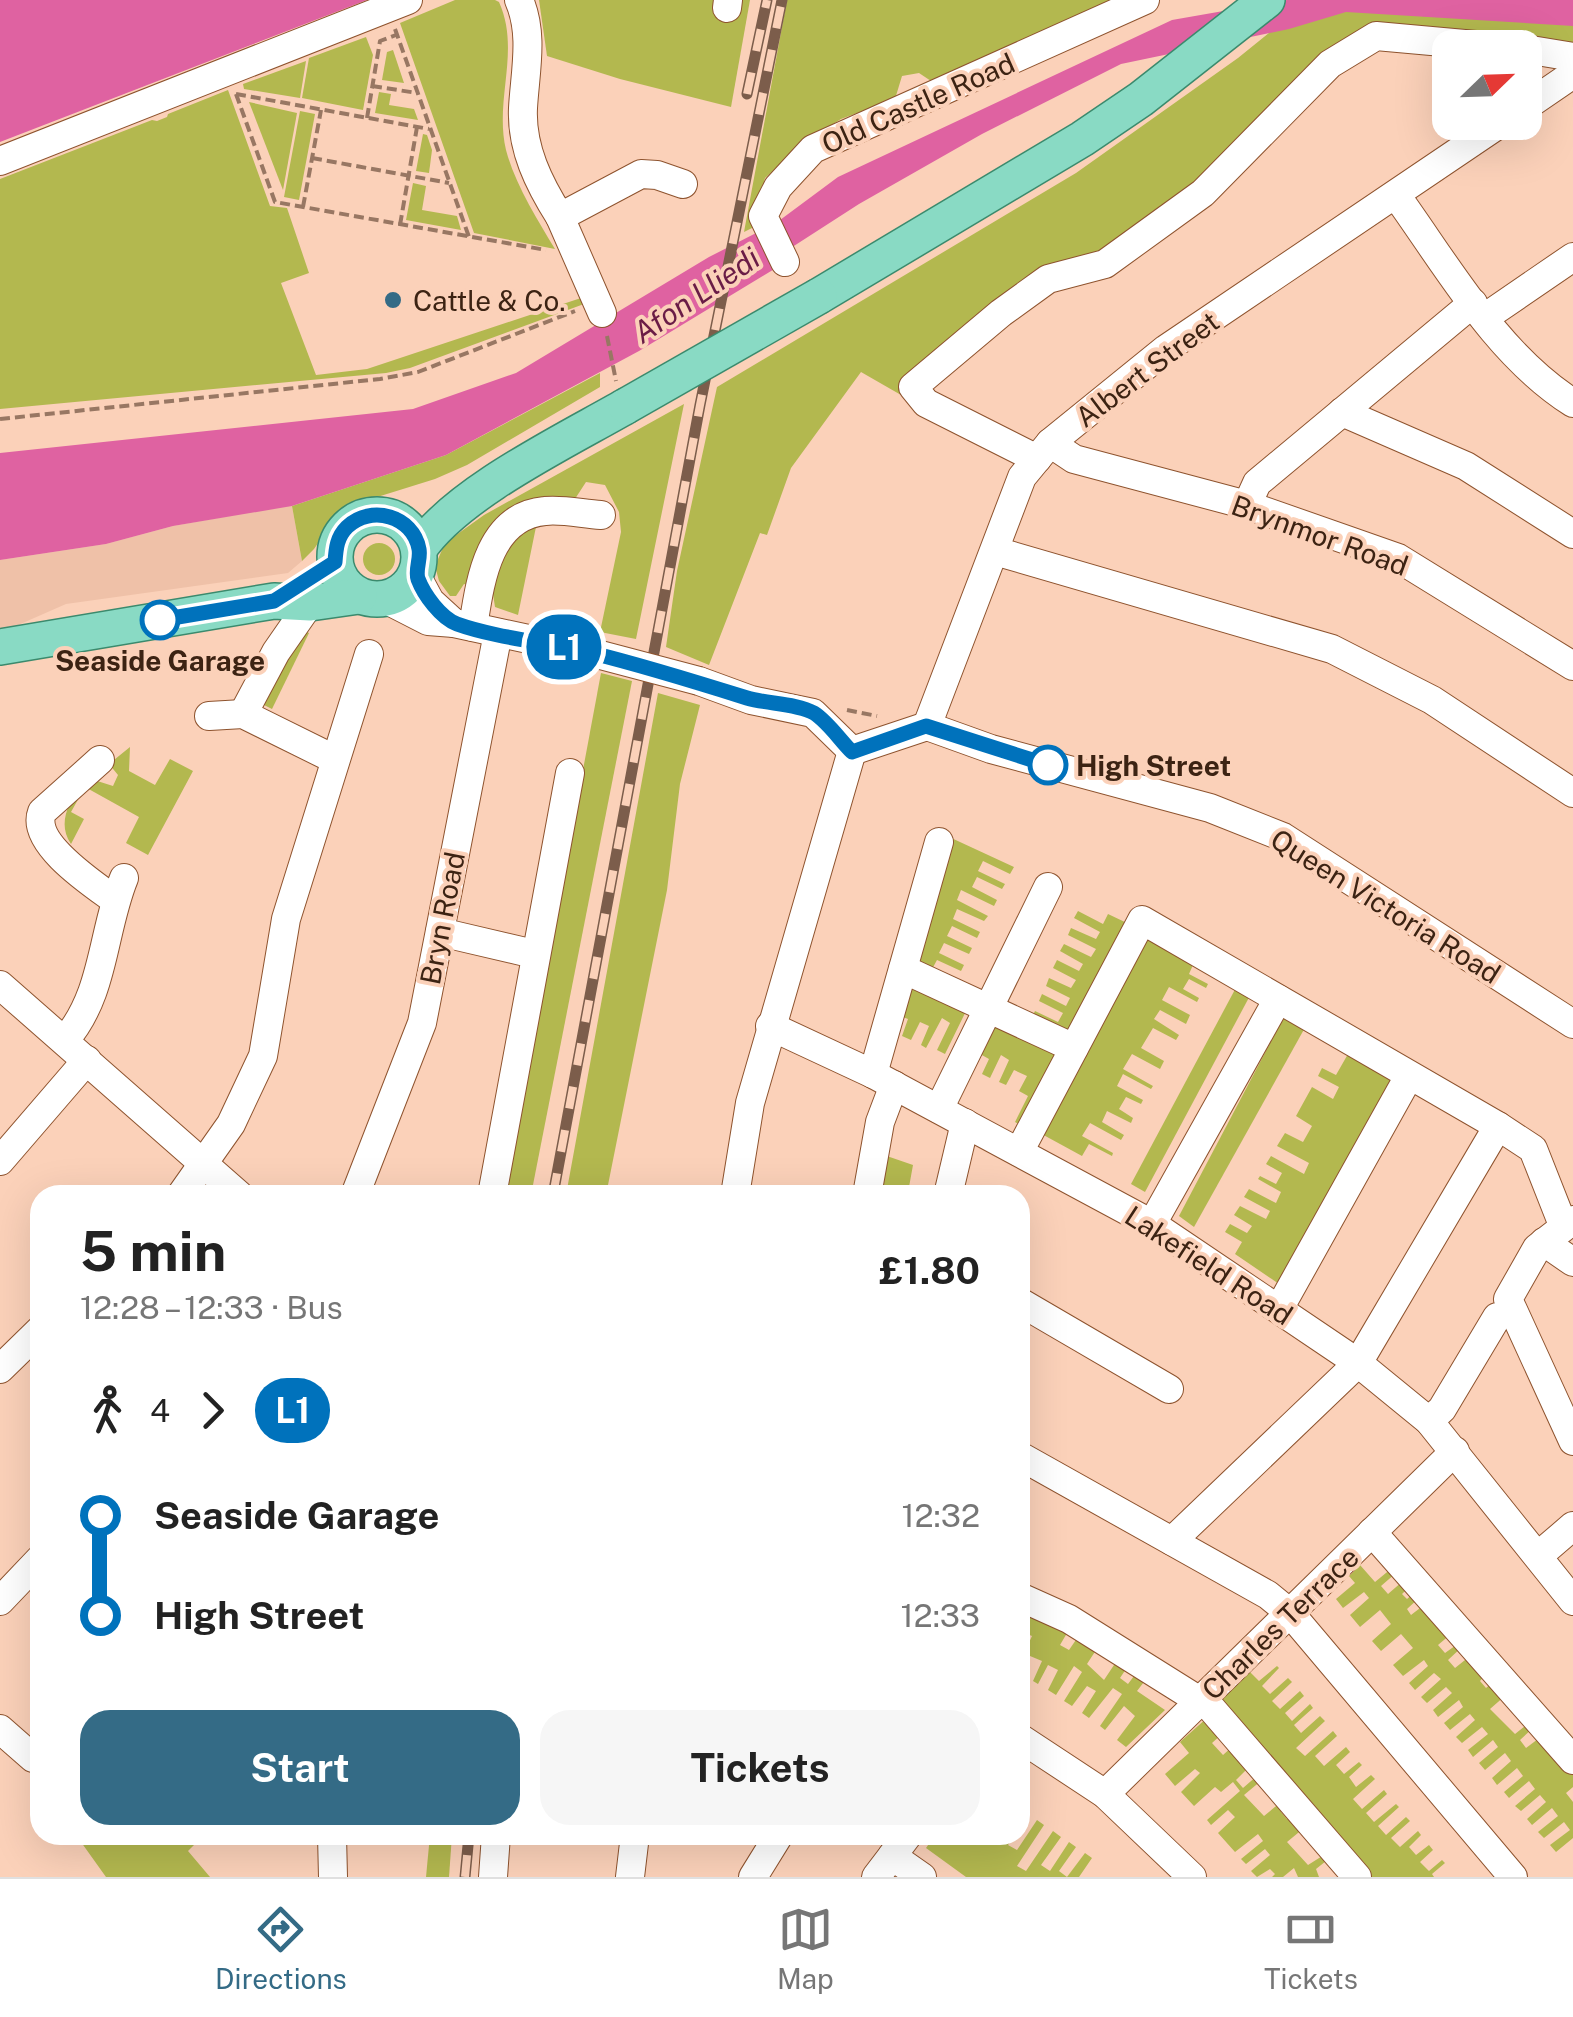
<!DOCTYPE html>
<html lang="en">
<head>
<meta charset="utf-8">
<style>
  :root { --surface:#fff; --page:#f6f6f6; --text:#222; --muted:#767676; --line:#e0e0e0; --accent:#346b86 }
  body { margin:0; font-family:"Public Sans",sans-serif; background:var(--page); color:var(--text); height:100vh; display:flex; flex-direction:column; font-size:38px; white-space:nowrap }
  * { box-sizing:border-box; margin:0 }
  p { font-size:32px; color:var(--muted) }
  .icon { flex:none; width:55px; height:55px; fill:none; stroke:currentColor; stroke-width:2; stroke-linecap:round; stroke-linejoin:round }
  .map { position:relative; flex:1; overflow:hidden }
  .details { position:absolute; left:30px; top:1185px; width:1000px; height:660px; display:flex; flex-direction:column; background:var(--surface); border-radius:30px; box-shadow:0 10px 40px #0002 }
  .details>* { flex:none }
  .badge { padding:0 20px; border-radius:32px; font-size:35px; line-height:65px }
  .needle { width:65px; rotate:67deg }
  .controls { position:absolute; left:1432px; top:30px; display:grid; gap:20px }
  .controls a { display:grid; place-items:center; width:110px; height:110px; border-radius:20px; background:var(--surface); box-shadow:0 10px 40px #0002; font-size:50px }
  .map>.badge { position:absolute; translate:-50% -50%; box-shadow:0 0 0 5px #fff }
  .legs { display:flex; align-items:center; gap:15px; height:110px; padding:0 50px; font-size:32px }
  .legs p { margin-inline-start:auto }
  .summary { display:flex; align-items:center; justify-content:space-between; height:170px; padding:0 50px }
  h1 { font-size:55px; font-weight:700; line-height:75px }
  .button { display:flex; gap:20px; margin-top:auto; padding:20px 50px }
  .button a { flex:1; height:115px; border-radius:30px; background:var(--accent); color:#fff; font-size:40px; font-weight:700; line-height:115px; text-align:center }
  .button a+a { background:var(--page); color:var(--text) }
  ul { padding:0 50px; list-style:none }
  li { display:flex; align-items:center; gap:35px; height:100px; font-size:38px }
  li i { display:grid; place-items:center; width:15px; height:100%; margin:0 12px; background:currentColor }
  li i::after { content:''; width:25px; height:25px; margin:-12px; border:8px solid; border-radius:50%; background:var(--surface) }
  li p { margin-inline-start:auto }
  li:first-child i { background:linear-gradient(#0000 50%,currentColor 0) }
  li:last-child i { background:linear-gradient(currentColor 50%,#0000 0) }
  .menu { display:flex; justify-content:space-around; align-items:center; height:140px; border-top:2px solid var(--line); background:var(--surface); font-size:28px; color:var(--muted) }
  .menu a { display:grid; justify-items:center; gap:5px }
  .menu .current { color:var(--accent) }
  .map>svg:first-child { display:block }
  .built { fill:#efc1a8 }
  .green { fill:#b3b84f }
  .water { fill:#df62a1 }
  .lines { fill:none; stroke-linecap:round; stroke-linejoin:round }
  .minor-casing { stroke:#8e532e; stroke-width:30 }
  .major-casing { stroke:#3b8a6d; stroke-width:38 }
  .path { stroke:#987763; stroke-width:4; stroke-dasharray:10 5; stroke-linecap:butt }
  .minor { stroke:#fff; stroke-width:28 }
  .major { stroke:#89dac4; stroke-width:35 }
  .rail-casing { stroke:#7c5d4b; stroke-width:11 }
  .rail { stroke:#fbd1b9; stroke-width:8; stroke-dasharray:22; stroke-linecap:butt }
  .minor-bridge-casing { stroke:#8e532e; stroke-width:30; stroke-linecap:butt }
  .major-bridge-casing { stroke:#3b8a6d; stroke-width:38; stroke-linecap:butt }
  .minor-bridge { stroke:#fff; stroke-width:28 }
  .major-bridge { stroke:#89dac4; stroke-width:35 }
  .line-1-casing { stroke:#fff; stroke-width:22 }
  .line-1 { stroke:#0072bc; stroke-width:15 }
  .poi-dot { fill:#346b86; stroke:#fbd1b9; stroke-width:4 }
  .stop-1-dot { fill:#fff; stroke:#0072bc; stroke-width:5 }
  .labels { text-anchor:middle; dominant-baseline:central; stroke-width:8; stroke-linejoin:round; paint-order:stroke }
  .street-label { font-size:28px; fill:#3c2313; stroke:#fbd1b9 }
  .poi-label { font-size:28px; fill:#3c2313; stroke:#fbd1b9; text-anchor:start }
  .stop-label { font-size:28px; font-weight:bold; fill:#3c2313; stroke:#fbd1b9 }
  .water-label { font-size:30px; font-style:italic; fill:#6a1c46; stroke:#fbd1b9 }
</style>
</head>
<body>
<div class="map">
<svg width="1573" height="1877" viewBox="0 0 1573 1877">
  <rect width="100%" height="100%" fill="#fbd1b9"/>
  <polygon class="built" points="285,506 292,506 302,561 288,573 66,604 0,633 0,560 106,544 173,526"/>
  <g class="green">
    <path d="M455 0H495L499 2C521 51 494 99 506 150 515 184 537 219 555 249L474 233 400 23Z"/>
    <polygon points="539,0 750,0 731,107 620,79 547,56"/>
    <polygon points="787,0 1111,0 931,81 919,73 902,76 895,99 841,119 807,141 765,178 754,227 744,232"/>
    <polygon points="1310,0 1573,0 1573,54 1372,27 1195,189 907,378 901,395 861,372 791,468 767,535 760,533 709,665 666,647 677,571 717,387 1076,173 1238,58"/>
    <polygon points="366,37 373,55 363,110 302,98 309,58"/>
    <polygon points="393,50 404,83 382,80 387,52"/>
    <polygon points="306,61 300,98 244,89 243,84"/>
    <polygon points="228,90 270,206 287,208 309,273 281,283 316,375 367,369 581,298 584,304 410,368 386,373 0,409 0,179 152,120 157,121 167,117 168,114"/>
    <polygon points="379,92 391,94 389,105 414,109 418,120 375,113"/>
    <polygon points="249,102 297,113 283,190"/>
    <polygon points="300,111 315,114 299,200 284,197"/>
    <polygon points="423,134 427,135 432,150 429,173 416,171"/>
    <polygon points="413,183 426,186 422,210 457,216 461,230 406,220"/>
    <polygon points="600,373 600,387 467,465 435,479 342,508 314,549 302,561 292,506 446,455"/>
    <polygon points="684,404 636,639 600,632 621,532 619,512 605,485 586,482 573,502 552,501 469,585 464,584 456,596 450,596 439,581 435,566 445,543 484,515"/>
    <path d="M537 522 518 615 495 607 493 594 488 593C492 564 513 536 537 522Z"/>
    <circle cx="379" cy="559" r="16"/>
    <polygon points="305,631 309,633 272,709 262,704"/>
    <polygon points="601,673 632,681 531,1195 504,1195"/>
    <polygon points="658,693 700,705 680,784 667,890 606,1195 566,1195"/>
    <path d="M130 747 129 771 155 785 170 759 193 771 148 855 126 843 139 817 85 787 71 812 84 819 71 844C57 823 69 805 79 784L91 779 113 786 118 775 109 764Z"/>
    <polygon points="947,836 1014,867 1010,874 983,861 978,871 1005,884 1002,889 977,877 972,887 997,900 994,906 961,890 957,900 988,916 984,921 957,909 953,919 980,932 977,938 952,926 947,936 972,948 969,954 944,943 939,953 964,965 961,971 937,960 931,971 910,962"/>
    <polygon points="1078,911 1103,924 1108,914 1129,924 1070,1037 1031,1019 1035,1011 1058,1022 1063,1013 1039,1001 1042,994 1066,1006 1070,998 1046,986 1049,978 1071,988 1076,980 1053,968 1057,960 1079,971 1083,964 1060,951 1064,944 1091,957 1096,949 1068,935 1071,928 1096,939 1100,932 1074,918"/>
    <polygon points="1146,931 1196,958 1189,974 1208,984 1206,988 1189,979 1183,989 1199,998 1197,1002 1169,987 1162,1000 1190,1015 1186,1024 1160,1010 1154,1019 1179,1035 1176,1040 1153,1028 1141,1048 1164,1061 1160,1069 1132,1054 1123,1069 1153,1086 1151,1089 1123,1074 1117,1086 1143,1100 1141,1104 1126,1097 1119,1109 1133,1118 1131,1123 1107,1111 1102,1122 1124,1135 1121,1140 1090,1123 1082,1136 1113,1153 1112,1156 1089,1144 1082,1156 1038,1132"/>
    <polygon points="906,976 968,1007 945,1054 937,1050 950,1023 942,1018 926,1048 921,1045 929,1026 920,1022 911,1040 902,1036 908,1019 895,1014"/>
    <polygon points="1239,982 1253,990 1145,1192 1131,1184"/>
    <polygon points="1286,1013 1307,1024 1194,1227 1179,1216"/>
    <polygon points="997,1020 1061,1052 1022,1126 1015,1122 1028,1096 1019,1091 1027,1076 1014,1070 1006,1085 999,1082 1009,1060 1001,1055 990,1078 982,1074 989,1059 980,1054"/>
    <polygon points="1348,1054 1400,1079 1279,1284 1235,1254 1242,1242 1225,1232 1230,1224 1247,1233 1252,1226 1234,1215 1240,1206 1266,1219 1270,1211 1244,1197 1249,1189 1276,1203 1281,1192 1258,1179 1260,1176 1276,1184 1282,1173 1266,1164 1271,1156 1304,1174 1309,1163 1277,1146 1285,1133 1303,1142 1312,1126 1296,1116 1312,1087 1333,1099 1339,1087 1318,1076 1322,1068 1336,1075"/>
    <polygon points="881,1154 913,1165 909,1187 924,1190 923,1195 874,1195"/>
    <polygon points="1360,1565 1375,1582 1392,1568 1396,1573 1381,1586 1388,1594 1403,1581 1409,1587 1402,1594 1407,1599 1414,1593 1419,1598 1407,1609 1411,1615 1424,1605 1451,1634 1438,1645 1445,1653 1459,1643 1462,1647 1448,1660 1455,1668 1470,1656 1486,1674 1480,1681 1486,1688 1493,1682 1506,1695 1490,1709 1515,1734 1530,1722 1534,1727 1520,1740 1526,1748 1542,1736 1573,1771 1573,1787 1566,1793 1573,1802 1573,1838 1556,1852 1550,1845 1570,1830 1564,1822 1544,1838 1538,1832 1558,1816 1552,1808 1532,1825 1527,1819 1546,1802 1540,1795 1521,1811 1515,1806 1535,1789 1529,1781 1509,1798 1504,1792 1523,1776 1517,1768 1497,1785 1492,1778 1511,1761 1505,1753 1485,1770 1479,1763 1498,1747 1493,1740 1473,1757 1468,1750 1488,1734 1482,1727 1462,1743 1456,1737 1475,1720 1470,1714 1450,1730 1444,1723 1463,1707 1459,1700 1438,1717 1433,1710 1452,1693 1446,1687 1427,1703 1421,1697 1441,1679 1434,1673 1415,1690 1409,1683 1428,1666 1424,1660 1403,1676 1393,1665 1413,1648 1401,1634 1381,1651 1372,1641 1391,1624 1380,1610 1360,1627 1350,1615 1369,1598 1364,1592 1343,1608 1336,1599 1355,1583 1349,1576"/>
    <polygon points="1020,1605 1070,1628 1060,1645 1069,1650 1080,1634 1098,1647 1087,1664 1104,1680 1118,1659 1128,1666 1120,1678 1128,1684 1137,1672 1147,1678 1137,1691 1165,1710 1126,1747 1117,1740 1135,1716 1124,1706 1105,1730 1100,1726 1122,1694 1113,1688 1089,1718 1082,1713 1096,1691 1087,1686 1072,1706 1064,1701 1082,1672 1074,1666 1056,1695 1048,1690 1058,1670 1048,1665 1038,1684 1033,1681 1042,1661 1030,1656 1020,1675 1020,1662 1032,1636 1020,1631"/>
    <polygon points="1277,1666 1279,1668 1262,1686 1270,1694 1288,1678 1292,1682 1272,1701 1280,1709 1300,1691 1304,1696 1285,1713 1292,1721 1310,1704 1313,1708 1294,1725 1301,1733 1320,1716 1325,1721 1296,1748 1305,1756 1333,1731 1337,1736 1315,1756 1324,1766 1346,1747 1350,1752 1336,1765 1344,1774 1359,1762 1362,1765 1349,1777 1356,1787 1371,1775 1375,1779 1353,1799 1362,1809 1384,1790 1387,1794 1366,1813 1374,1822 1396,1804 1399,1807 1378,1826 1386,1835 1406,1817 1410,1821 1391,1838 1400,1847 1418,1831 1421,1835 1409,1847 1416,1855 1429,1845 1433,1850 1420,1862 1429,1871 1442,1860 1445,1863 1432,1874 1434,1877 1368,1877 1217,1703 1249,1671 1259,1681"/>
    <polygon points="1208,1717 1222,1734 1212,1743 1223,1755 1233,1746 1250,1766 1236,1780 1243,1788 1258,1775 1262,1780 1244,1795 1264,1816 1281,1802 1286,1807 1281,1812 1287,1819 1293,1815 1304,1828 1287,1842 1308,1865 1327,1853 1331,1857 1316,1869 1319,1877 1298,1877 1294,1868 1283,1877 1272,1877 1275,1874 1270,1869 1257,1877 1251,1871 1270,1855 1265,1849 1246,1864 1241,1859 1263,1841 1258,1834 1235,1852 1218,1833 1235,1817 1228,1810 1211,1825 1207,1820 1240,1791 1233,1782 1221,1792 1215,1787 1194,1806 1181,1792 1200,1773 1195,1769 1175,1786 1165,1774 1189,1753 1180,1742"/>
    <polygon points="1037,1820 1044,1825 1017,1866 1026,1871 1053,1831 1061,1837 1041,1865 1050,1871 1069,1842 1076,1847 1059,1871 1067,1877 1085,1853 1092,1858 1079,1877 966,1877 926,1848 935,1835 994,1835 1001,1839 1004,1835 1015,1835 1008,1845 1017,1850"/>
    <polygon points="76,1835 204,1835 188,1851 210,1877 106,1877"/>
    <polygon points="430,1835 452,1835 449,1877 426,1877"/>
  </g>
  <g class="water">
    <polygon points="0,0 367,0 0,142"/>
    <polygon points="1287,0 1573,0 1573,26 1346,12 1289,29 1121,64 982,134 859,204 783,253 781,265 639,351 446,455 292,506 173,526 106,544 0,560 0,453 413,409 516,373 709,257 776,223 838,177 1172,20"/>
  </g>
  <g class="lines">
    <defs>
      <g id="minor">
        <path d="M519 0C534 34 525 72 523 108 521 148 539 184 560 217L641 174 657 175 683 184"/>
        <polyline points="727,8 728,0"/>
        <polyline points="1525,49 1573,57"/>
        <polyline points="1525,107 1573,74"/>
        <polyline points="0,161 408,0"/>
        <path d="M1396 195C1448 267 1497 355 1573 403"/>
        <polyline points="560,217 602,313"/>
        <polyline points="785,262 763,216 778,187 813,149 1145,0"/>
        <polyline points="1484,318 1573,257"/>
        <polyline points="1342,412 1466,466 1573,534"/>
        <polyline points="1050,443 1074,459 1247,505 1398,558 1573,666"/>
        <polyline points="1037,459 926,403 913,387 1001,313 1048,279 1105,264 1203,193 1330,64 1376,36 1509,48"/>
        <polyline points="1247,505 1257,483 1473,303"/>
        <polyline points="995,551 1332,649 1432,700 1573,793"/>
        <polyline points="416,575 430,601 454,623"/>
        <polyline points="385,599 428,621 454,623 593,653"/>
        <path d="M473 627C480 582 488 516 545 511 563 509 583 514 601 515"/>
        <polyline points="699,681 751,700 813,713 852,751 927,726 991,749 1210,808 1283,837 1573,1024"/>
        <polyline points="243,714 276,652 310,603"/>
        <polyline points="209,716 243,714 334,759"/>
        <polyline points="927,726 1022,477 1050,443 1166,349 1502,122"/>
        <path d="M100 760 42 812C30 843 93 884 115 900"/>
        <polyline points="440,932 534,954"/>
        <polyline points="903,969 1074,1048"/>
        <polyline points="0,985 239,1195"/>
        <polyline points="770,1026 873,1074 1152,1224 1358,1363 1429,1421 1573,1601"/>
        <path d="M65 1040C105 994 102 932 124 878"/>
        <polyline points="873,1074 939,842"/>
        <polyline points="939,1109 1048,887"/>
        <polyline points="1019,1152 1142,920 1498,1126 1533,1149 1563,1225"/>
        <polyline points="0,1161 87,1060"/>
        <polyline points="181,1195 231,1124 263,1056 286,919 369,654"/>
        <polyline points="355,1195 422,1023 498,633"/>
        <polyline points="492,1195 570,773"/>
        <polyline points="735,1195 750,1103 852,751"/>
        <polyline points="867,1195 880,1122 894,1085"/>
        <polyline points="948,1195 965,1123"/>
        <polyline points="1573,1220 1537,1248 1508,1299 1573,1441"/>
        <polyline points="1152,1224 1278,999"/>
        <polyline points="1544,1242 1573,1262"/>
        <polyline points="1020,1302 1169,1389"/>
        <polyline points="1279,1309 1409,1076"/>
        <polyline points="0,1369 40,1330"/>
        <polyline points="1429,1421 1442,1409 1497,1317"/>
        <polyline points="1020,1456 1268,1595 1290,1613 1513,1877"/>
        <polyline points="1372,1532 1573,1760"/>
        <polyline points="1172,1541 1358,1363 1498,1126"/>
        <polyline points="1538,1556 1573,1526"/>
        <polyline points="1020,1597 1069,1619 1211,1708 1357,1877"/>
        <polyline points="0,1601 40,1559"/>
        <polyline points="0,1729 33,1758"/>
        <polyline points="1020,1738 1105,1794 1192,1877"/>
        <polyline points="1105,1794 1455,1451"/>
        <polyline points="332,1835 333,1877"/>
        <polyline points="892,1856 922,1877"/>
        <polyline points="493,1877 496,1835"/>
        <polyline points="630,1877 635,1835"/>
        <polyline points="753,1877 779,1835"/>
        <polyline points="876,1877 908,1835"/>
      </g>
      <g id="major">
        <polyline points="819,296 1082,139 1141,99 1267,0"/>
        <circle cx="377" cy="557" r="42"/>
        <path d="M419 549C457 493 565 441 626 406"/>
        <polyline points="0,647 274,601 310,603 359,596"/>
      </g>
    </defs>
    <use href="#minor" class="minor-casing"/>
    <use href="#major" class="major-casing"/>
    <g class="path">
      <polyline points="395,29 469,237"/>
      <polyline points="372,86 417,93"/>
      <polyline points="236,94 275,202 546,250"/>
      <polyline points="236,94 429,129"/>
      <polyline points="367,118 380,41 396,35"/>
      <polyline points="312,158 449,183"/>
      <polyline points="303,207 321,110"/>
      <polyline points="400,225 417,127"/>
      <polyline points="607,336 616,381"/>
      <polyline points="0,419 380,379 418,372 575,311"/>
      <polyline points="847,710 877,716"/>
    </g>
    <use href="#minor" class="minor"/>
    <use href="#major" class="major"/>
    <defs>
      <g id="rail">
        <polyline points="747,94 767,0"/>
        <polyline points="553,1195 700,405 782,0"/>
        <polyline points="465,1877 469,1835"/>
      </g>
    </defs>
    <use href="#rail" class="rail-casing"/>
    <use href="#rail" class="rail"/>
    <defs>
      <polyline id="minor-bridge" points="593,653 699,681"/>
      <polyline id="major-bridge" points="626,406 819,296"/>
    </defs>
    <use href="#minor-bridge" class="minor-bridge-casing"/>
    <use href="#major-bridge" class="major-bridge-casing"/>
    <use href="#minor-bridge" class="minor-bridge"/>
    <use href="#major-bridge" class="major-bridge"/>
  </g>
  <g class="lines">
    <defs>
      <path id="line-1" d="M160 620 274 601 335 562C336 548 337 537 347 527 371 504 413 516 419 549 421 559 415 570 418 579 424 595 441 618 457 624 496 638 551 643 592 653 645 666 696 682 747 698 767 704 796 703 814 713 828 722 840 740 852 752L926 726 1048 765"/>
    </defs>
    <use href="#line-1" class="line-1-casing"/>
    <use href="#line-1" class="line-1"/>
  </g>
  <circle class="poi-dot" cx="393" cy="300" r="10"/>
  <g class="stop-1-dot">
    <circle cx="160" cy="620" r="18"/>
    <circle cx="1048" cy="765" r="18"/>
  </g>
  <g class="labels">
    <g class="street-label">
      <text transform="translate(918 103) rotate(-24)">Old Castle Road</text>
      <text transform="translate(1147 369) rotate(-37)">Albert Street</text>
      <text transform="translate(1320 535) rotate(20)">Brynmor Road</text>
      <text transform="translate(1386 906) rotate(32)">Queen Victoria Road</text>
      <text transform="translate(442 918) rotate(-79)">Bryn Road</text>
      <text transform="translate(1209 1265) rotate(33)">Lakefield Road</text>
      <text transform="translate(1280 1623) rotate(-44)">Charles Terrace</text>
    </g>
    <g class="poi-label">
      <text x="413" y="300">Cattle &amp; Co.</text>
    </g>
    <g class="stop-label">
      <text x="160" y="660">Seaside Garage</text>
      <text x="1076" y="765" text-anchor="start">High Street</text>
    </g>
    <g class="water-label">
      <text transform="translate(696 295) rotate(-34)">Afon Lliedi</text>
    </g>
  </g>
</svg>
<div class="controls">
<a><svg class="needle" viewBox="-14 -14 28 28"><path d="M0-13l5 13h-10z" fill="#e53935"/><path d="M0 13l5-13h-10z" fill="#767676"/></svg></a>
</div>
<b class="badge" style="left:564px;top:647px;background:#0072bc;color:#fff">L1</b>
<section class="details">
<div class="summary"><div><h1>5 min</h1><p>12:28 – 12:33 · Bus</p></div><b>£1.80</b></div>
<div class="legs"><svg class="icon" aria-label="walk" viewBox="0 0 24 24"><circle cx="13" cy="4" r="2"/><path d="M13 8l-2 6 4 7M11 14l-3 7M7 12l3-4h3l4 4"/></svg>4<svg class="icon" aria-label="forward" viewBox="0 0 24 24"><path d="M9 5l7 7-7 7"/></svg><b class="badge" style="background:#0072bc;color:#fff">L1</b></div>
<ul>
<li><i style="color:#0072bc"></i><b>Seaside Garage</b><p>12:32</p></li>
<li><i style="color:#0072bc"></i><b>High Street</b><p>12:33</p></li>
</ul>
<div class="button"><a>Start</a><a>Tickets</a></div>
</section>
</div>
<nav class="menu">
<a class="current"><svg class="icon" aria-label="directions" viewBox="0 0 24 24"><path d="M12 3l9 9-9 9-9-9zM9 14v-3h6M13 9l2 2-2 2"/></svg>Directions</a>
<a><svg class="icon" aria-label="map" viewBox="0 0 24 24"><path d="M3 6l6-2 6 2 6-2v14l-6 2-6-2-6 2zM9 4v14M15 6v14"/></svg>Map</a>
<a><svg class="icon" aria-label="tickets" viewBox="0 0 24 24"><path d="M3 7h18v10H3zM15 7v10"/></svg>Tickets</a>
</nav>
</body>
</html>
